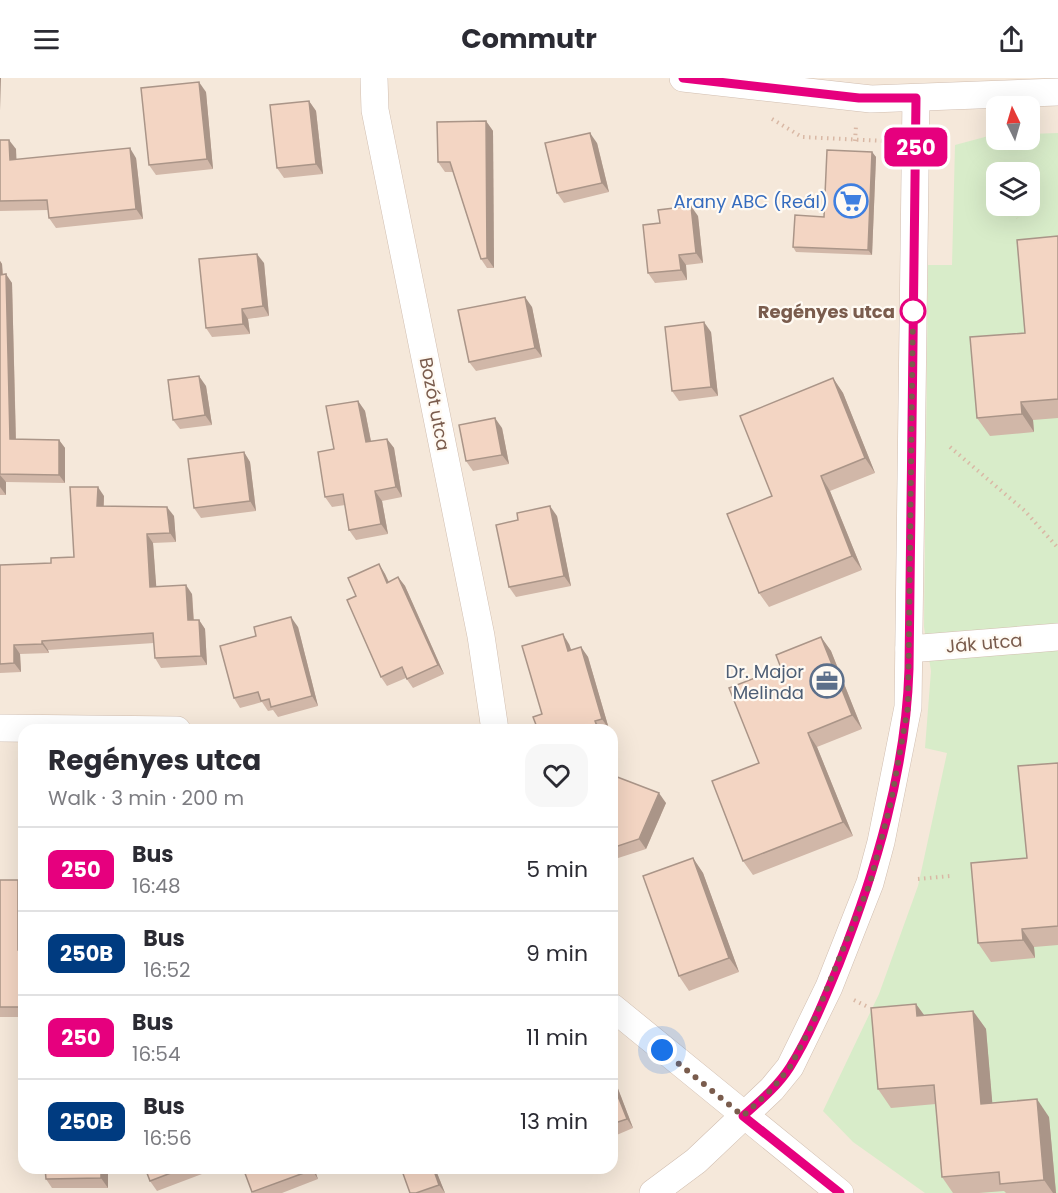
<!DOCTYPE html>
<html lang="en">
<head>
<meta charset="utf-8">
<style>
  :root { --surface:#fff; --page:#f7f7f7; --text:#2b2b33; --muted:#7c7c81; --line:#e1e1e2 }
  body { margin:0; font-family:Poppins,sans-serif; background:var(--page); color:var(--text); height:100vh; display:flex; flex-direction:column; font-size:22px; white-space:nowrap }
  * { box-sizing:border-box; margin:0 }
  p { font-size:20px; color:var(--muted) }
  .icon { flex:none; width:33px; height:33px; fill:none; stroke:currentColor; stroke-width:2; stroke-linecap:round; stroke-linejoin:round }
  .map { position:relative; flex:1; overflow:hidden }
  .drawer { position:absolute; left:18px; top:646px; width:600px; height:450px; display:flex; flex-direction:column; background:var(--surface); border-radius:18px; box-shadow:0 6px 24px #0002 }
  .drawer>* { flex:none }
  .badge { padding:0 12px; border-radius:9px; font-size:21px; line-height:39px }
  .needle { width:39px; rotate:355deg }
  .buttons { position:absolute; left:986px; top:18px; display:grid; gap:12px }
  .buttons a { display:grid; place-items:center; width:54px; height:54px; border-radius:12px; background:var(--surface); box-shadow:0 6px 24px #0002; font-size:30px }
  .you { position:absolute; width:30px; height:30px; margin:-15px; border:4px solid #fff; border-radius:50%; background:#1a73e8; box-shadow:0 0 0 9px #1a73e833 }
  .map>.badge { position:absolute; translate:-50% -50%; box-shadow:0 0 0 3px #fff }
  .round { display:grid; place-items:center; flex:none; width:63px; height:63px; border-radius:18px; background:var(--page) }
  .summary { display:flex; align-items:center; justify-content:space-between; height:102px; padding:0 30px }
  h1 { font-size:28px; font-weight:700; line-height:45px }
  ul { padding:0; list-style:none }
  li { display:flex; align-items:center; gap:18px; height:84px; padding:0 30px; border-top:2px solid var(--line) }
  li div { flex:1 }
  li b { display:block; font-size:22px }
  li em { font-style:normal }
  li .badge { min-width:66px; font-weight:700; text-align:center }
  header { display:flex; justify-content:space-between; align-items:center; height:78px; padding:0 30px; background:var(--surface); font-size:27px; font-weight:700 }
  .map>svg:first-child { display:block }
  .residential { fill:#f5e8da; fill-rule:evenodd }
  .green { fill:#d8ecc9; fill-rule:evenodd }
  .lines { fill:none; stroke-linecap:round; stroke-linejoin:round }
  .street-casing { stroke:#d1beb0; stroke-width:28 }
  .path { stroke:#d9b8a5; stroke-width:4; stroke-dasharray:1.5 4.5; stroke-linecap:butt }
  .street { stroke:#fff; stroke-width:27 }
  .wall { fill:#d1b7a8 }
  .shaded-wall { fill:#aa9588 }
  .building { fill:#f3d5c3; stroke:#aa9588; stroke-width:1.5 }
  .line-casing { stroke:#fff; stroke-width:14 }
  .line { stroke:#e6007e; stroke-width:9 }
  .walk { stroke:#7a5c4d; stroke-width:6; stroke-dasharray:0 10.8 }
  .stop-dot { fill:#fff; stroke:#e6007e; stroke-width:3 }
  .labels { text-anchor:middle; dominant-baseline:central; stroke-width:4.5; stroke-linejoin:round; paint-order:stroke }
  .shop-label { font-size:18px; fill:#366cbe; stroke:#fffaf3; text-anchor:end }
  .stop-label { font-size:18px; font-weight:bold; fill:#7a5c4d; stroke:#fffaf3; text-anchor:end }
  .street-label { font-size:18px; fill:#7a5c4d; stroke:#fffaf3 }
  .service-label { font-size:18px; fill:#4e5e75; stroke:#fffaf3; text-anchor:end }
</style>
</head>
<body>
<header><svg class="icon" aria-label="menu" viewBox="0 0 24 24"><path d="M4 6h16M4 12h16M4 18h16"/></svg>Commutr<svg class="icon" aria-label="share" viewBox="0 0 24 24"><path d="M12 15V3M7 8l5-5 5 5M5 13v7h14v-7"/></svg></header>
<div class="map">
<svg width="1058" height="1115" viewBox="0 0 1058 1115">
  <rect width="100%" height="100%" fill="#fdf6ec"/>
  <path class="residential" d="M0 0H1058V1115H0ZM996 28H1029V62H996ZM996 94H1029V128H996ZM24 652H612V1090H24Z"/>
  <path class="green" d="M1058 55V1115H925L853 1064 823 1033 879 916 918 808 947 675 925 670 931 593 924 549 928 187H952L955 67 996 56V62H1029V56ZM996 94H1029V128H996Z"/>
  <g class="lines">
    <defs>
      <g id="street">
        <polyline points="374,0 375,32 481,558 495,652"/>
        <polyline points="683,0 871,21 1058,14"/>
        <polyline points="909,571 1058,559"/>
        <polyline points="0,650 177,652"/>
        <polyline points="612,929 840,1115"/>
        <polyline points="653,1115 696,1083 772,1011 790,989 829,909 870,805 881,764 908,629 916,20"/>
      </g>
    </defs>
    <use href="#street" class="street-casing"/>
    <g class="path">
      <polyline points="772,41 802,59 885,63"/>
      <polyline points="855,63 856,48"/>
      <polyline points="1014,84 1014,94"/>
      <polyline points="1017,128 1018,140"/>
      <polyline points="950,369 1025,433 1058,470"/>
      <polyline points="918,801 950,798"/>
      <polyline points="854,922 870,930"/>
    </g>
    <use href="#street" class="street"/>
  </g>
  <g class="wall">
    <polygon points="206,14 213,91 156,97 149,87"/>
    <polygon points="309,23 316,33 323,96 284,100 277,90"/>
    <polygon points="486,43 493,53 494,190 487,190 481,181 453,94 445,94 438,84"/>
    <polygon points="0,62 16,71 16,82 136,80 143,141 56,150 49,140 48,132 0,133"/>
    <polygon points="597,65 609,114 564,125 557,115"/>
    <polygon points="872,74 876,79 872,177 796,174 793,169 824,139"/>
    <polygon points="698,138 703,185 686,187 687,202 655,205 648,195 660,145"/>
    <polygon points="1058,158 1058,340 1033,342 1034,354 990,358 977,340 1025,255"/>
    <polygon points="0,183 2,186 3,196 12,205 16,361 59,362 65,370 65,405 6,404 6,417 0,417"/>
    <polygon points="264,185 269,238 248,241 250,256 212,259 206,250"/>
    <polygon points="532,229 542,279 476,293 469,284"/>
    <polygon points="711,254 718,318 679,323 672,313"/>
    <polygon points="833,300 843,315 875,395 830,413 862,492 769,529 759,515 772,418"/>
    <polygon points="206,308 212,347 180,351 173,342"/>
    <polygon points="358,323 365,333 371,363 387,361 394,370 402,419 382,423 388,456 356,462 349,452 345,427 332,429 325,419 334,371"/>
    <polygon points="502,350 509,386 473,393 466,383"/>
    <polygon points="244,374 250,384 256,433 201,440 194,430"/>
    <polygon points="104,418 104,428 174,438 176,464 153,465 156,509 192,516 194,542 199,542 205,551 207,587 161,590 155,580 154,565 48,572 49,575 20,576 21,594 0,595 0,487 51,485 74,479"/>
    <polygon points="557,438 571,508 516,519 509,509"/>
    <polygon points="379,486 385,496 389,504 398,499 405,508 444,596 413,610 406,600 387,608 381,599 356,518"/>
    <polygon points="298,549 318,628 278,639 273,632 268,633 262,624 240,630 234,620"/>
    <polygon points="821,559 831,573 862,651 817,669 853,758 753,797 743,783 759,685 781,590"/>
    <polygon points="569,566 571,572 581,569 588,579 609,651 603,652 538,652 542,636"/>
    <polygon points="1058,685 1058,867 1034,869 1035,880 991,884 978,865 1027,780"/>
    <polygon points="612,697 666,725 646,771 612,782"/>
    <polygon points="693,780 703,795 739,894 689,913 679,898"/>
    <polygon points="0,802 18,802 24,810 24,939 0,939"/>
    <polygon points="916,926 924,937 973,933 986,951 992,1025 1049,1039 1056,1115 1006,1115 1004,1113 979,1115 953,1115 942,1099 936,1026 891,1030 878,1011"/>
    <polygon points="612,995 633,1050 612,1059"/>
    <polygon points="45,1090 108,1090 108,1110 52,1110 46,1101"/>
    <polygon points="145,1090 200,1090 202,1096 157,1113 150,1103"/>
    <polygon points="243,1090 314,1090 318,1101 282,1115 253,1115"/>
    <polygon points="435,1090 445,1115 410,1115"/>
  </g>
  <g class="shaded-wall">
    <polygon points="0,0 1,0 0,33"/>
    <polygon points="199,4 206,14 213,91 207,81"/>
    <polygon points="309,23 316,33 323,96 316,86"/>
    <polygon points="486,43 493,53 494,190 487,180"/>
    <polygon points="590,55 597,65 609,114 602,105"/>
    <polygon points="9,62 16,71 17,92 10,82"/>
    <polygon points="130,70 136,80 143,141 136,131"/>
    <polygon points="872,74 876,79 872,177 868,172"/>
    <polygon points="691,128 698,138 703,185 696,175"/>
    <polygon points="257,176 264,185 269,238 263,228"/>
    <polygon points="679,177 686,187 687,202 681,192"/>
    <polygon points="0,183 2,186 3,206 0,201"/>
    <polygon points="6,196 12,205 16,370 10,361"/>
    <polygon points="525,219 532,229 542,279 535,270"/>
    <polygon points="242,231 248,241 250,256 243,246"/>
    <polygon points="704,244 711,254 718,318 711,309"/>
    <polygon points="199,298 206,308 212,347 205,337"/>
    <polygon points="833,300 843,315 875,395 865,380"/>
    <polygon points="358,323 365,333 373,374 366,364"/>
    <polygon points="1021,324 1033,342 1034,354 1022,336"/>
    <polygon points="495,340 502,350 509,386 502,377"/>
    <polygon points="387,361 394,370 402,419 396,409"/>
    <polygon points="59,362 65,370 65,405 59,397"/>
    <polygon points="244,374 250,384 256,433 250,423"/>
    <polygon points="0,397 6,404 6,417 0,409"/>
    <polygon points="821,398 830,413 862,492 852,478"/>
    <polygon points="98,409 104,418 103,437 97,428"/>
    <polygon points="375,413 382,423 388,456 381,446"/>
    <polygon points="550,428 557,438 571,508 564,498"/>
    <polygon points="167,429 174,438 176,464 170,455"/>
    <polygon points="147,456 153,465 157,518 150,509"/>
    <polygon points="379,486 385,496 393,514 387,505"/>
    <polygon points="398,499 405,508 444,596 438,587"/>
    <polygon points="186,507 192,516 194,551 188,542"/>
    <polygon points="291,539 298,549 318,628 312,618"/>
    <polygon points="199,542 205,551 207,587 201,578"/>
    <polygon points="563,556 569,566 575,582 568,573"/>
    <polygon points="821,559 831,573 862,651 852,637"/>
    <polygon points="42,563 48,572 49,575 42,566"/>
    <polygon points="14,567 20,576 21,594 14,585"/>
    <polygon points="581,569 588,579 609,651 602,641"/>
    <polygon points="595,643 602,652 599,652 598,651"/>
    <polygon points="808,655 817,669 853,758 843,744"/>
    <polygon points="659,715 666,725 646,771 639,761"/>
    <polygon points="693,780 703,795 739,894 729,880"/>
    <polygon points="18,802 24,810 24,880 18,872"/>
    <polygon points="1022,851 1034,869 1035,880 1023,862"/>
    <polygon points="916,926 929,944 917,938"/>
    <polygon points="973,933 986,951 994,1044 981,1026"/>
    <polygon points="612,995 633,1050 627,1041 612,1003"/>
    <polygon points="1037,1021 1049,1039 1056,1115 1053,1115 1044,1102"/>
    <polygon points="101,1090 108,1090 108,1110 101,1100"/>
    <polygon points="311,1090 314,1090 318,1101 312,1092"/>
    <polygon points="433,1090 435,1090 445,1115 439,1107"/>
  </g>
  <g class="building">
    <polygon points="199,4 207,81 149,87 141,10"/>
    <polygon points="309,23 316,86 277,90 270,27"/>
    <polygon points="486,43 487,180 481,181 450,84 438,84 437,44"/>
    <polygon points="590,55 602,105 557,115 545,65"/>
    <polygon points="0,62 9,62 10,82 130,70 136,131 49,140 47,122 0,123"/>
    <polygon points="827,72 872,74 868,172 793,169 795,137 824,139"/>
    <polygon points="691,128 696,175 679,177 681,192 648,195 643,147 660,145 658,132"/>
    <polygon points="1058,158 1058,321 1021,324 1022,336 977,340 970,259 1025,255 1017,162"/>
    <polygon points="257,176 263,228 242,231 243,246 206,250 199,181"/>
    <polygon points="6,196 10,361 59,362 59,397 0,396 0,197"/>
    <polygon points="525,219 535,270 469,284 458,232"/>
    <polygon points="704,244 711,309 672,313 665,249"/>
    <polygon points="199,298 205,337 173,342 168,302"/>
    <polygon points="833,300 865,380 821,398 852,478 759,515 727,436 772,418 740,338"/>
    <polygon points="358,323 366,364 387,361 396,409 375,413 381,446 349,452 343,416 325,419 318,374 334,371 326,328"/>
    <polygon points="495,340 502,377 466,383 459,347"/>
    <polygon points="244,374 250,423 194,430 188,381"/>
    <polygon points="70,409 98,409 97,428 167,429 170,455 147,456 150,509 186,507 188,542 199,542 201,578 155,580 153,555 42,563 42,566 14,567 14,585 0,586 0,487 51,485 51,480 74,479"/>
    <polygon points="550,428 564,498 509,509 496,447 518,442 517,435"/>
    <polygon points="379,486 387,505 398,499 438,587 407,601 402,589 381,599 347,522 356,518 348,500"/>
    <polygon points="291,539 312,618 271,629 269,621 261,623 258,614 234,620 220,568 256,558 254,549"/>
    <polygon points="563,556 568,573 581,569 602,641 595,643 598,651 594,652 538,652 533,639 542,636 522,568"/>
    <polygon points="821,559 852,637 808,655 843,744 743,783 712,703 759,685 729,610 781,590 776,577"/>
    <polygon points="1058,685 1058,848 1022,851 1023,862 978,865 971,785 1027,780 1018,688"/>
    <polygon points="612,697 659,715 639,761 612,770"/>
    <polygon points="693,780 729,880 679,898 643,798"/>
    <polygon points="0,802 18,802 18,872 24,872 24,929 0,929"/>
    <polygon points="916,926 917,938 973,933 981,1026 1037,1021 1044,1102 1000,1106 999,1094 942,1099 934,1007 878,1011 871,930"/>
    <polygon points="612,1003 627,1041 612,1046"/>
    <polygon points="45,1090 101,1090 101,1100 46,1101"/>
    <polygon points="145,1090 184,1090 150,1103"/>
    <polygon points="243,1090 311,1090 312,1092 252,1114"/>
    <polygon points="401,1090 433,1090 439,1107 416,1115 410,1115"/>
  </g>
  <g class="lines">
    <defs>
      <path id="line" d="M683 0 859 20H916L909 591C906 692 876 792 839 886 825 920 810 957 790 989 778 1008 760 1023 743 1038L840 1115"/>
    </defs>
    <use href="#line" class="line-casing"/>
    <use href="#line" class="line"/>
    <polyline class="walk" points="662,972 743,1038 772,1011 790,989 813,945 870,805 891,724 908,629 913,230 913,233"/>
  </g>
  <defs>
    <symbol id="supermarket-ring" viewBox="-11 -11 22 22"><circle r="9.5" fill="#fffaf3" stroke="#3f7fe0" stroke-width="1.5"/><path d="M-6-5.5h2.5l.6 2H6L4.5 2H-2.5L-4.4-4H-6ZM-1.5 3.2a1.3 1.3 0 1 0 .1 0ZM3 3.2a1.3 1.3 0 1 0 .1 0Z" fill="#3f7fe0"/></symbol>
    <symbol id="office-ring" viewBox="-11 -11 22 22"><circle r="9.5" fill="#fffaf3" stroke="#5c6f8a" stroke-width="1.5"/><path d="M-6-3h4V-5.5h4V-3h4V5H-6ZM-1-4.5V-3h2v-1.5ZM-6 0V1H6V0Z" fill="#5c6f8a"/></symbol>
  </defs>
  <g fill-rule="evenodd">
    <use href="#supermarket-ring" x="832" y="104" width="38" height="38"/>
    <use href="#office-ring" x="808" y="584" width="38" height="38"/>
  </g>
  <circle class="stop-dot" cx="913" cy="233" r="12"/>
  <g class="labels">
    <g class="shop-label">
      <text x="828" y="123">Arany ABC (Reál)</text>
    </g>
    <g class="stop-label">
      <text x="895" y="233">Regényes utca</text>
    </g>
    <g class="street-label">
      <text transform="translate(435 326) rotate(79)">Bozót utca</text>
      <text transform="translate(984 565) rotate(-5)">Ják utca</text>
    </g>
    <g class="service-label">
      <text x="804" y="593">Dr. Major<tspan x="804" dy="21">Melinda</tspan></text>
    </g>
  </g>
</svg>
<div class="buttons">
<a><svg class="needle" viewBox="-14 -14 28 28"><path d="M0-13l5 13h-10z" fill="#e53935"/><path d="M0 13l5-13h-10z" fill="#7c7c81"/></svg></a>
<a><svg class="icon" aria-label="layers" viewBox="0 0 24 24"><path d="M12 4l9 5-9 5-9-5zM3 14l9 5 9-5"/></svg></a>
</div>
<div class="you" style="left:662px;top:972px"></div>
<b class="badge" style="left:916px;top:69px;background:#e6007e;color:#fff">250</b>
<section class="drawer">
<div class="summary"><div><h1>Regényes utca</h1><p>Walk · 3 min · 200 m</p></div><a class="round"><svg class="icon" aria-label="heart" viewBox="0 0 24 24"><path d="M12 20l-8-8c-3-5 5-10 8-4 3-6 11-1 8 4z"/></svg></a></div>
<ul>
<li><span class="badge" style="background:#e6007e;color:#fff">250</span><div><b>Bus</b><p>16:48</p></div><em>5 min</em></li>
<li><span class="badge" style="background:#003b80;color:#fff">250B</span><div><b>Bus</b><p>16:52</p></div><em>9 min</em></li>
<li><span class="badge" style="background:#e6007e;color:#fff">250</span><div><b>Bus</b><p>16:54</p></div><em>11 min</em></li>
<li><span class="badge" style="background:#003b80;color:#fff">250B</span><div><b>Bus</b><p>16:56</p></div><em>13 min</em></li>
</ul>
</section>
</div>
</body>
</html>
